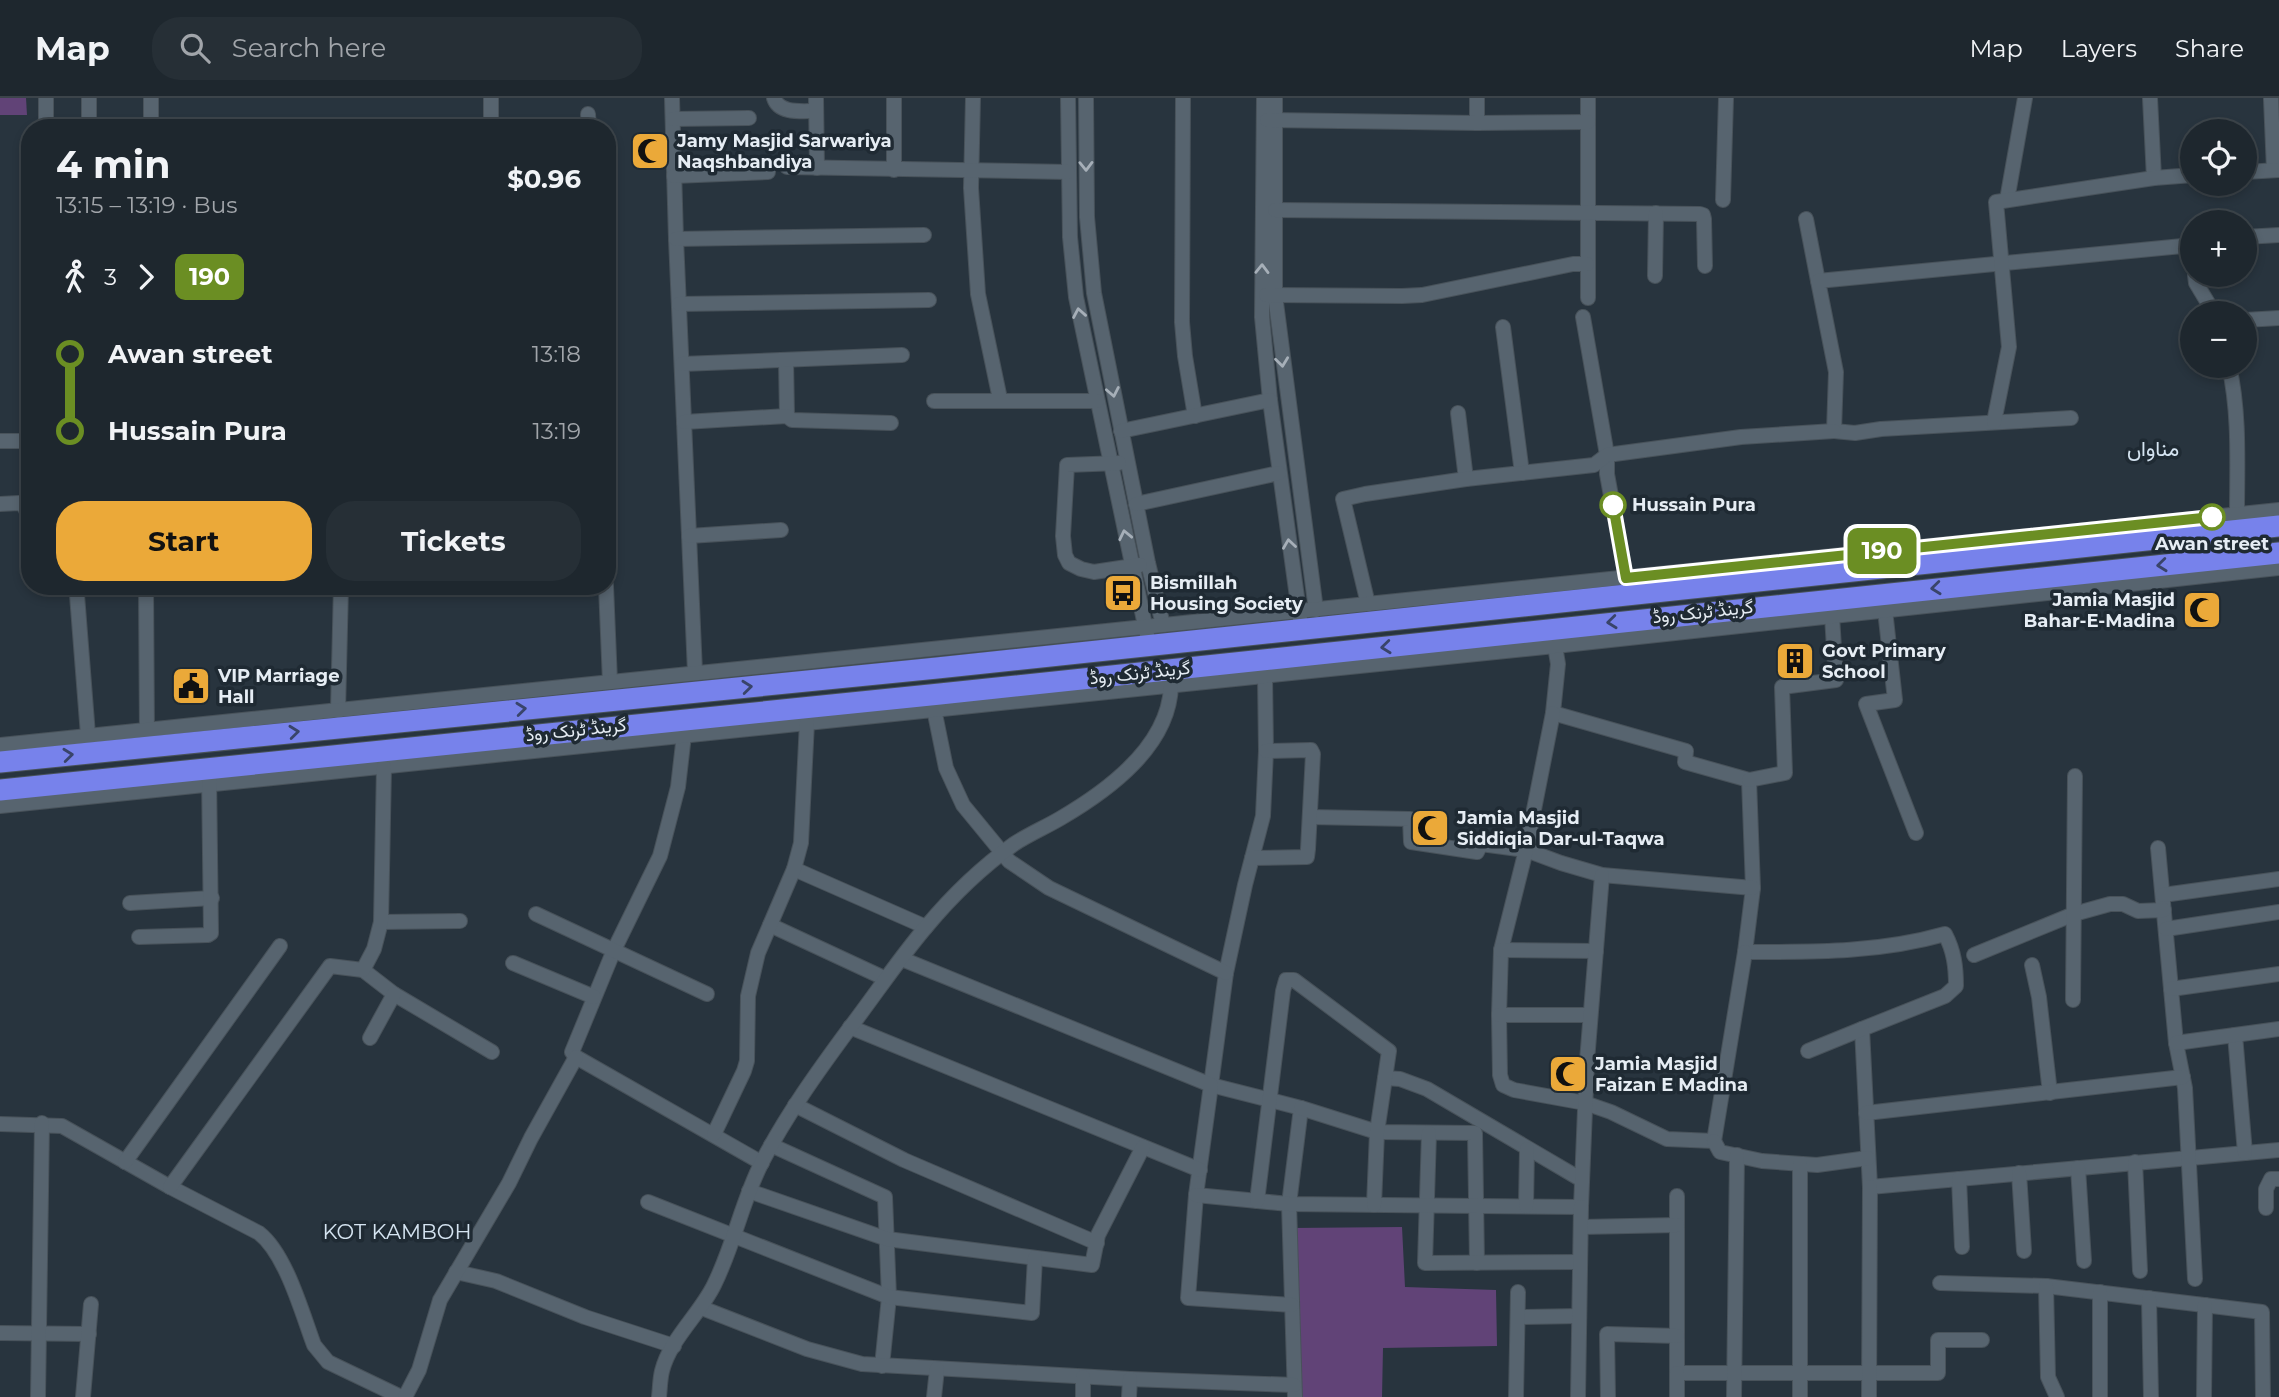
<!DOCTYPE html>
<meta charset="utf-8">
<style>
:root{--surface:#1e272e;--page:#262f36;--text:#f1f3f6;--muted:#a1a5aa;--line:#3c444a;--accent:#eba939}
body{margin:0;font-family:Montserrat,Vazirmatn,sans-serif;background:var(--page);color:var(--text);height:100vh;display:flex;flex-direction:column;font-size:26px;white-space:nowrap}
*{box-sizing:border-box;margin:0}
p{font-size:23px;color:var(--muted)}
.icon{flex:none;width:38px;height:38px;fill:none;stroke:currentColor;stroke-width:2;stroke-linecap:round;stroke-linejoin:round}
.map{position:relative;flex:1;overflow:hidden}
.panel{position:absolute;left:21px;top:21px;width:595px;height:476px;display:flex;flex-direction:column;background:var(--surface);border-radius:28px;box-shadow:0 4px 10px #0003,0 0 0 2px var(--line)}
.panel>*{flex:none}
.badge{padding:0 14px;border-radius:10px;font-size:24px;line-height:46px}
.fabs{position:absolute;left:2180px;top:21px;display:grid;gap:14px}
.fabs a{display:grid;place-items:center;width:77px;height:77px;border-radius:50%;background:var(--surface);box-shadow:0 4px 10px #0003,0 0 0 2px var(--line);font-size:35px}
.map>.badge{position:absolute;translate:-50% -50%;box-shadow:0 0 0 4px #fff}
.legs{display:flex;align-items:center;gap:10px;height:77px;padding:0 35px;font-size:23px}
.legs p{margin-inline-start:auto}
.overview{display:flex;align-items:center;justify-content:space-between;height:119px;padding:0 35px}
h1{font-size:38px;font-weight:700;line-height:52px}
.primary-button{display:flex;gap:14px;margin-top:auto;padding:14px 35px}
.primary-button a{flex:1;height:80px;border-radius:28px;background:var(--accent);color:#111;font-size:28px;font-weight:700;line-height:80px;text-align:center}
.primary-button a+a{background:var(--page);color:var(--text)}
ul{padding:0 35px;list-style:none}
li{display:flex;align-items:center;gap:24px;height:77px;font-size:26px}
li i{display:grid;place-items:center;width:10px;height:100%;margin:0 9px;background:currentColor}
li i::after{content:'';width:18px;height:18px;margin:-9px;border:5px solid;border-radius:50%;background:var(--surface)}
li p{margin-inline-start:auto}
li:first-child i{background:linear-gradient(#0000 50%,currentColor 0)}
li:last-child i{background:linear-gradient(currentColor 50%,#0000 0)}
header{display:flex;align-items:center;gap:42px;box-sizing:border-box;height:98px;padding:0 35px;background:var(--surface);border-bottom:2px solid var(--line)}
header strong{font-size:33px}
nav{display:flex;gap:38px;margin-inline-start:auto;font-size:24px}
.search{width:490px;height:63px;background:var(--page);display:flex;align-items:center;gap:18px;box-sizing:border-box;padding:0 24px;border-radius:28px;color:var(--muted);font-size:26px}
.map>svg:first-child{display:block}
.green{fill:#614377}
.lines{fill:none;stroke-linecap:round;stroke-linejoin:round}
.minor-casing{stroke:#48525a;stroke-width:16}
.highway-casing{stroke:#48525a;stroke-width:23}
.minor{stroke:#57646f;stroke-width:14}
.highway{stroke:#7782eb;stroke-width:21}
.oneway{stroke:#a6afb8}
.oneway2{stroke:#39446a}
.line-1-casing{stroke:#fff;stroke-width:16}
.line-1{stroke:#6b8e23;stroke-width:10}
.stop-1-dot{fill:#fff;stroke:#6b8e23;stroke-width:3.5}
.labels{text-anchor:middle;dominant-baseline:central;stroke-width:7;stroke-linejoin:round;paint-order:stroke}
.poi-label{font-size:18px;font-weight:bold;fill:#e6edf4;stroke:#1f2a33;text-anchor:start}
.stop-label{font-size:18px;font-weight:bold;fill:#e6edf4;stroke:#1f2a33;text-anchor:start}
.street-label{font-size:18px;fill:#e6edf4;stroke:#1f2a33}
.quarter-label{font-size:21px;fill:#d5e4f1;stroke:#1f2a33}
</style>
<header>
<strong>Map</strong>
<div class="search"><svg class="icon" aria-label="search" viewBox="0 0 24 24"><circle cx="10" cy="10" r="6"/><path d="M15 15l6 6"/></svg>Search here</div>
<nav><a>Map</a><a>Layers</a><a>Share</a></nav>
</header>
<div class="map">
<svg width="2279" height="1299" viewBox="0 0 2279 1299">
<rect width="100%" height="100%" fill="#28343e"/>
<g class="green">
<path d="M0,0H26L27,17H0Z"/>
<path d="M1402,1129L1405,1189L1496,1192L1497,1248L1383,1250L1382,1299H1295L1290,1130Z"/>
</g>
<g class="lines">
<g class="minor-casing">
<g id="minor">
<path d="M491,0V30"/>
<path d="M672,0L676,141L695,574"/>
<path d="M774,0C779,16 801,13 816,13"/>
<path d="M816,0L817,70"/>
<path d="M973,0L971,90L978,196L1000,301"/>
<path d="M1068,0L1070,139L1076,199L1147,537"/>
<path d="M1086,0L1087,119L1094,195L1148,465L1163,527"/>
<path d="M1183,0L1182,224L1185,258L1195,318"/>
<path d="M1264,0L1262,219L1270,302L1300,521"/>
<path d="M1275,0V197L1316,512"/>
<path d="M1477,0V25"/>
<path d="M1588,0V200"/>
<path d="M2150,0L2154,80"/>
<path d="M2271,1L2274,72"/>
<path d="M588,16L589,30"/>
<path d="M673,21L749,20"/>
<path d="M1267,22L1477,25L1588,24"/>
<path d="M46,30V0"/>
<path d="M89,30V0"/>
<path d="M151,30V0"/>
<path d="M787,69L1068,74"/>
<path d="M894,72V0"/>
<path d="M2245,74L2279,72"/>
<path d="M674,78L768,74"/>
<path d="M1723,102L1726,0"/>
<path d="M2007,102L2025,0"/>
<path d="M1275,112L1700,116L1703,117L1704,121L1705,168"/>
<path d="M1806,121L1818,183"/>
<path d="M2245,139L2279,137"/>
<path d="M676,141L924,137"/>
<path d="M2195,177L2196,185L2214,215"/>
<path d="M1655,178L1656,115"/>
<path d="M1266,197L1402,198L1422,197L1573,166H1587"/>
<path d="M679,206L929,202"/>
<path d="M1583,219L1607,357V376L1626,480"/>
<path d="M2245,222L2279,220"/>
<path d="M1503,229L1522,375"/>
<path d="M786,262L787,318"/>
<path d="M682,266L902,257"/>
<path d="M2229,268C2240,316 2237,368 2237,417"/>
<path d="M934,303H1097"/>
<path d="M1458,315L1466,381"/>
<path d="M2071,320L1881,331L1855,335L1834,333L1836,274L1818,183L2193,147"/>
<path d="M684,324L787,318L792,322L891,325"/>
<path d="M1994,324L2009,249L1996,104L2154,80L2193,77"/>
<path d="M1121,333L1270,302"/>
<path d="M0,343H30"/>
<path d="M1119,365L1067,367L1063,438L1065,457L1069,465L1081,471L1094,474L1140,467"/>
<path d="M0,406L19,405L24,408L27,414L29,452"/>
<path d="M1136,406L1279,375"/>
<path d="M689,438L781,432"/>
<path d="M146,488L147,641"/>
<path d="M606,488L610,584"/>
<path d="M77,497L88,637"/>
<path d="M1368,506L1343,401L1365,396L1466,381L1594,367L1607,357L1741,339L1834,333"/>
<path d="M1885,512L1895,602L1866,606L1916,735"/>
<path d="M1555,548L1558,566L1553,615L1686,653L1685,664L1749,682L1753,790L1745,854C1813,854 1878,855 1945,836C1954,853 1956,869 1956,888L1945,898L1862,931L1870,1089L2279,1052"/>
<path d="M1265,578L1266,653L1263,718L1245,787L1226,875L1211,987L1301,1010L1289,1106L1295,1299"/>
<path d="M934,611L946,670L963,707L1009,763L1049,790L1226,875"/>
<path d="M338,613L341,488"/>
<path d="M1553,615L1526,752L1561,765L1602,777L1753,790"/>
<path d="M684,637L678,689L660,758L614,852L572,954L576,959L762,1065"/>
<path d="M0,647L2279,412"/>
<path d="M1749,682L1785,675L1782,589L1836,582L1832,518"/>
<path d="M0,708L1555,548L2279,470"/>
<path d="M1310,719L1410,721L1411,744L1477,754L1481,746L1526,752L1501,852L1499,917L1500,977L1503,987L1514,992L1585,1005L1611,1014L1667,1041L1714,1043L1745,854"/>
<path d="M2158,750L2176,945L2185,990L2195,1181"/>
<path d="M1252,760L1307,759L1308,751L1313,656L1311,652L1266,653"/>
<path d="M794,771L926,829"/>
<path d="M2163,797L2279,781"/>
<path d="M130,805L212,800"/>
<path d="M536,816L707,896"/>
<path d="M381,824L460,823"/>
<path d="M770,827L884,880"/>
<path d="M2166,831L2279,814"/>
<path d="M139,839L208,837L211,835L209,677"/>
<path d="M1501,852L1596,853"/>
<path d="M1974,857L2074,816L2110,806H2123L2138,813L2164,812"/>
<path d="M902,861L1211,987L1196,1097L1188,1200L1292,1207"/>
<path d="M513,865L594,899"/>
<path d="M2032,867L2039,899L2050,995"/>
<path d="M363,872L394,896L492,954"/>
<path d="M2171,891L2279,876"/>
<path d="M2073,902L2075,678"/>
<path d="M1499,917H1590"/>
<path d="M850,929L1200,1072"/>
<path d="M2235,937L2245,1055"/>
<path d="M370,940L394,896"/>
<path d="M2176,945L2279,931"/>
<path d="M1808,953L1862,931"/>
<path d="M1385,980L1400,981L1427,991L1582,1082"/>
<path d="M795,1007L904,1062L1097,1145"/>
<path d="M1301,1010L1377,1034L1475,1035L1477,1165"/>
<path d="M1866,1015L2183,979"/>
<path d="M0,1026L62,1028L170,1089L259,1135C286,1156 302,1215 314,1247L328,1264L401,1299"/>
<path d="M1429,1035L1425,1165L1580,1164"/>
<path d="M714,1036L744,973L747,963L748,898L758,855L794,771L801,745L807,624"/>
<path d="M1714,1043L1720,1054L1762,1063L1817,1067L1868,1060"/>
<path d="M771,1047L885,1099L889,1199L882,1268"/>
<path d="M125,1064L280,848"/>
<path d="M2135,1064L2140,1173"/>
<path d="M1800,1066V1299"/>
<path d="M2078,1070L2084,1163"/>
<path d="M2019,1075L2024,1153"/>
<path d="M1959,1081L1962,1149"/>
<path d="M170,1089L330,868L363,872L374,851L381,824L384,669"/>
<path d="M749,1093L887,1141L1092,1167L1098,1137L1143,1049"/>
<path d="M1196,1097L1289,1106L1581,1109L1587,963L1602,777"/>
<path d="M1677,1098V1275H1938V1242H1982"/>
<path d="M1257,1103L1283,893L1286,882H1294L1389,953L1377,1034L1374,1107"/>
<path d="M648,1104L889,1199L1032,1215L1035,1160"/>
<path d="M1526,1108L1527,1051"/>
<path d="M2266,1110V1091L2271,1081H2279"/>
<path d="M1581,1129L1677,1127"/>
<path d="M456,1174L496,1183L585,1219L674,1248"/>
<path d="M1940,1185L2046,1188L2262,1214L2263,1299"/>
<path d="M2046,1188L2048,1279L2057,1299"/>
<path d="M2100,1194V1299"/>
<path d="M2149,1200L2151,1299"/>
<path d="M702,1210L807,1251L862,1266L1130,1281L1294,1287"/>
<path d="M1518,1219L1579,1218"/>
<path d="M0,1235L89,1236"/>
<path d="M1677,1275V1299"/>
<path d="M38,1299L42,1025"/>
<path d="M83,1299L91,1206"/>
<path d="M405,1299L419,1272L440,1202L509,1085L531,1040L576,959"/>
<path d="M659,1299C660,1290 660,1281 662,1273C670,1241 700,1216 714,1187C734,1147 742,1103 762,1064C787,1016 818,973 849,931C875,897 898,862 926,829C951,799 982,769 1014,746C1029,736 1046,729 1061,720C1109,692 1169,648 1171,588"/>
<path d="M934,1299L937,1271"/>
<path d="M1083,1299V1279"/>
<path d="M1129,1299L1130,1281"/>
<path d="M1516,1299L1518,1194"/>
<path d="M1578,1299L1581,1109"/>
<path d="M1608,1299L1607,1236L1677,1238"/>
<path d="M1734,1299L1737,1057"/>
<path d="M1869,1299L1870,1089"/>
<path d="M2204,1299L2205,1207"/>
</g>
</g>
<g class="highway-casing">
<g id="highway">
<path d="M0,664L937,570L2279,428"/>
<path d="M0,692L940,596L2279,455"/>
</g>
</g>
<use href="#minor" class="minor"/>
<use href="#highway" class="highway"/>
</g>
<defs><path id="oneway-chevron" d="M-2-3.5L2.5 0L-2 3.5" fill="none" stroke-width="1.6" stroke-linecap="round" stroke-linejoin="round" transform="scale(1.75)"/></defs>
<g class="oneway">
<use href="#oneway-chevron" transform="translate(1086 68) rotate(89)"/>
<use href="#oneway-chevron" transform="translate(1262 171) rotate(-89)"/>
<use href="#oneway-chevron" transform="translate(1079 215) rotate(-100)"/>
<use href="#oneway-chevron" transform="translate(1282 264) rotate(83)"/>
<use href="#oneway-chevron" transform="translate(1113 294) rotate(79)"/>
<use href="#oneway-chevron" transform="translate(1125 437) rotate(-102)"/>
<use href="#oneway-chevron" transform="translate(1289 446) rotate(-98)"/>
</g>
<g class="oneway2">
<use href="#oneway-chevron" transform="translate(2162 467) rotate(174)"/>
<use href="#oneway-chevron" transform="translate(1936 490) rotate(174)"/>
<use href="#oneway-chevron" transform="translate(1612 524) rotate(174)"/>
<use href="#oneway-chevron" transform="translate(1386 549) rotate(174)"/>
<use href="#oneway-chevron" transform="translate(747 589) rotate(-6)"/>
<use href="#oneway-chevron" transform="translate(521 611) rotate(-6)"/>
<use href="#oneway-chevron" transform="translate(294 634) rotate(-6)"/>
<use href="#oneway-chevron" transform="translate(68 657) rotate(-6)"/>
</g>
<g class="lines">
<g class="line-1-casing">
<path id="line-1" d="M1613,407L1626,480L2212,419"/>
</g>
<use href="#line-1" class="line-1"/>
</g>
<defs>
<g id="mosque-square" transform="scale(2.0125)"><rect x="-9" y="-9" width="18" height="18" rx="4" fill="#eba939" stroke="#1f2a33"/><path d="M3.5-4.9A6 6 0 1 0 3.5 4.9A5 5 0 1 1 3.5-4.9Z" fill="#111"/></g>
<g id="bus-square" transform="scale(2.0125)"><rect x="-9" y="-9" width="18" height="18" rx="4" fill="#eba939" stroke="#1f2a33"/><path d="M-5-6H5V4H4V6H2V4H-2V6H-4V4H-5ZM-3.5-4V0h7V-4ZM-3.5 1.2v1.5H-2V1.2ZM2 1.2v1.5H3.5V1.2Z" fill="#111"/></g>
<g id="building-square" transform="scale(2.0125)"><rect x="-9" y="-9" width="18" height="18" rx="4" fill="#eba939" stroke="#1f2a33"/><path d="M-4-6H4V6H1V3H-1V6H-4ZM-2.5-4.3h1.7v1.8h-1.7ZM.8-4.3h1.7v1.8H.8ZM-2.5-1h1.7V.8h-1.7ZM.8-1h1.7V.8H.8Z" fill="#111"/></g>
<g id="civic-square" transform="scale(2.0125)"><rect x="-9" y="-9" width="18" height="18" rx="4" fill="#eba939" stroke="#1f2a33"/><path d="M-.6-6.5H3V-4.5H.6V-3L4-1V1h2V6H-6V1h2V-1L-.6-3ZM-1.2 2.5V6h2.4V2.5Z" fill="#111"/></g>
</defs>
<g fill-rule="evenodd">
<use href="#mosque-square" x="650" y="53"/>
<use href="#bus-square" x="1123" y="495"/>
<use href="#mosque-square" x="2202" y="512"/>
<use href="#building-square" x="1795" y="563"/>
<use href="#civic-square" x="191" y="588"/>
<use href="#mosque-square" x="1430" y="730"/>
<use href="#mosque-square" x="1568" y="976"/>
</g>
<g class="stop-1-dot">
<circle cx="1613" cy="407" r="12"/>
<circle cx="2212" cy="419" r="12"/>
</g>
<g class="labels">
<g class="poi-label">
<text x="677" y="43">Jamy Masjid Sarwariya<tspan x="677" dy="21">Naqshbandiya</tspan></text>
<text x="1150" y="485">Bismillah<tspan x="1150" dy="21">Housing Society</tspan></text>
<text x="2175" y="502" text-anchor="end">Jamia Masjid<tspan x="2175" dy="21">Bahar-E-Madina</tspan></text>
<text x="1822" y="553">Govt Primary<tspan x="1822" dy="21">School</tspan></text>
<text x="218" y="578">VIP Marriage<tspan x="218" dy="21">Hall</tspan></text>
<text x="1457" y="720">Jamia Masjid<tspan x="1457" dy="21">Siddiqia Dar-ul-Taqwa</tspan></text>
<text x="1595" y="966">Jamia Masjid<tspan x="1595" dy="21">Faizan E Madina</tspan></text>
</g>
<g class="stop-label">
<text x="1632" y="407">Hussain Pura</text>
<text x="2212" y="446" text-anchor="middle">Awan street</text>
</g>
<g class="street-label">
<text transform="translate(1703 514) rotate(-6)">گرینڈ ٹرنک روڈ</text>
<text transform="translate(1140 575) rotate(-6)">گرینڈ ٹرنک روڈ</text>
<text transform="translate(576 632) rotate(-6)">گرینڈ ٹرنک روڈ</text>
</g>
<g class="quarter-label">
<text x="2153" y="350">مناواں</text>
<text x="397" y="1133">KOT KAMBOH</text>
</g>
</g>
</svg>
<div class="fabs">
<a><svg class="icon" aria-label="locate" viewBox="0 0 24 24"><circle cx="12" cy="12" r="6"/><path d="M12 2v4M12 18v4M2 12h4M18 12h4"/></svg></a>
<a>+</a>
<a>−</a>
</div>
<b class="badge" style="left:1882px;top:453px;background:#6b8e23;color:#fff">190</b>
<section class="panel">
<div class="overview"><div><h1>4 min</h1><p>13:15 – 13:19 · Bus</p></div><b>$0.96</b></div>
<div class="legs"><svg class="icon" aria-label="walk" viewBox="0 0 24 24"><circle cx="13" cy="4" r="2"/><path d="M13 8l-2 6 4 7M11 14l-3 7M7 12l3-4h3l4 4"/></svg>3<svg class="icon" aria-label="forward" viewBox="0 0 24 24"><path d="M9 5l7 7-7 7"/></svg><b class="badge" style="background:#6b8e23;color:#fff">190</b></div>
<ul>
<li><i style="color:#6b8e23"></i><b>Awan street</b><p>13:18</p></li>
<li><i style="color:#6b8e23"></i><b>Hussain Pura</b><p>13:19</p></li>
</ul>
<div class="primary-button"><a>Start</a><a>Tickets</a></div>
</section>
</div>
